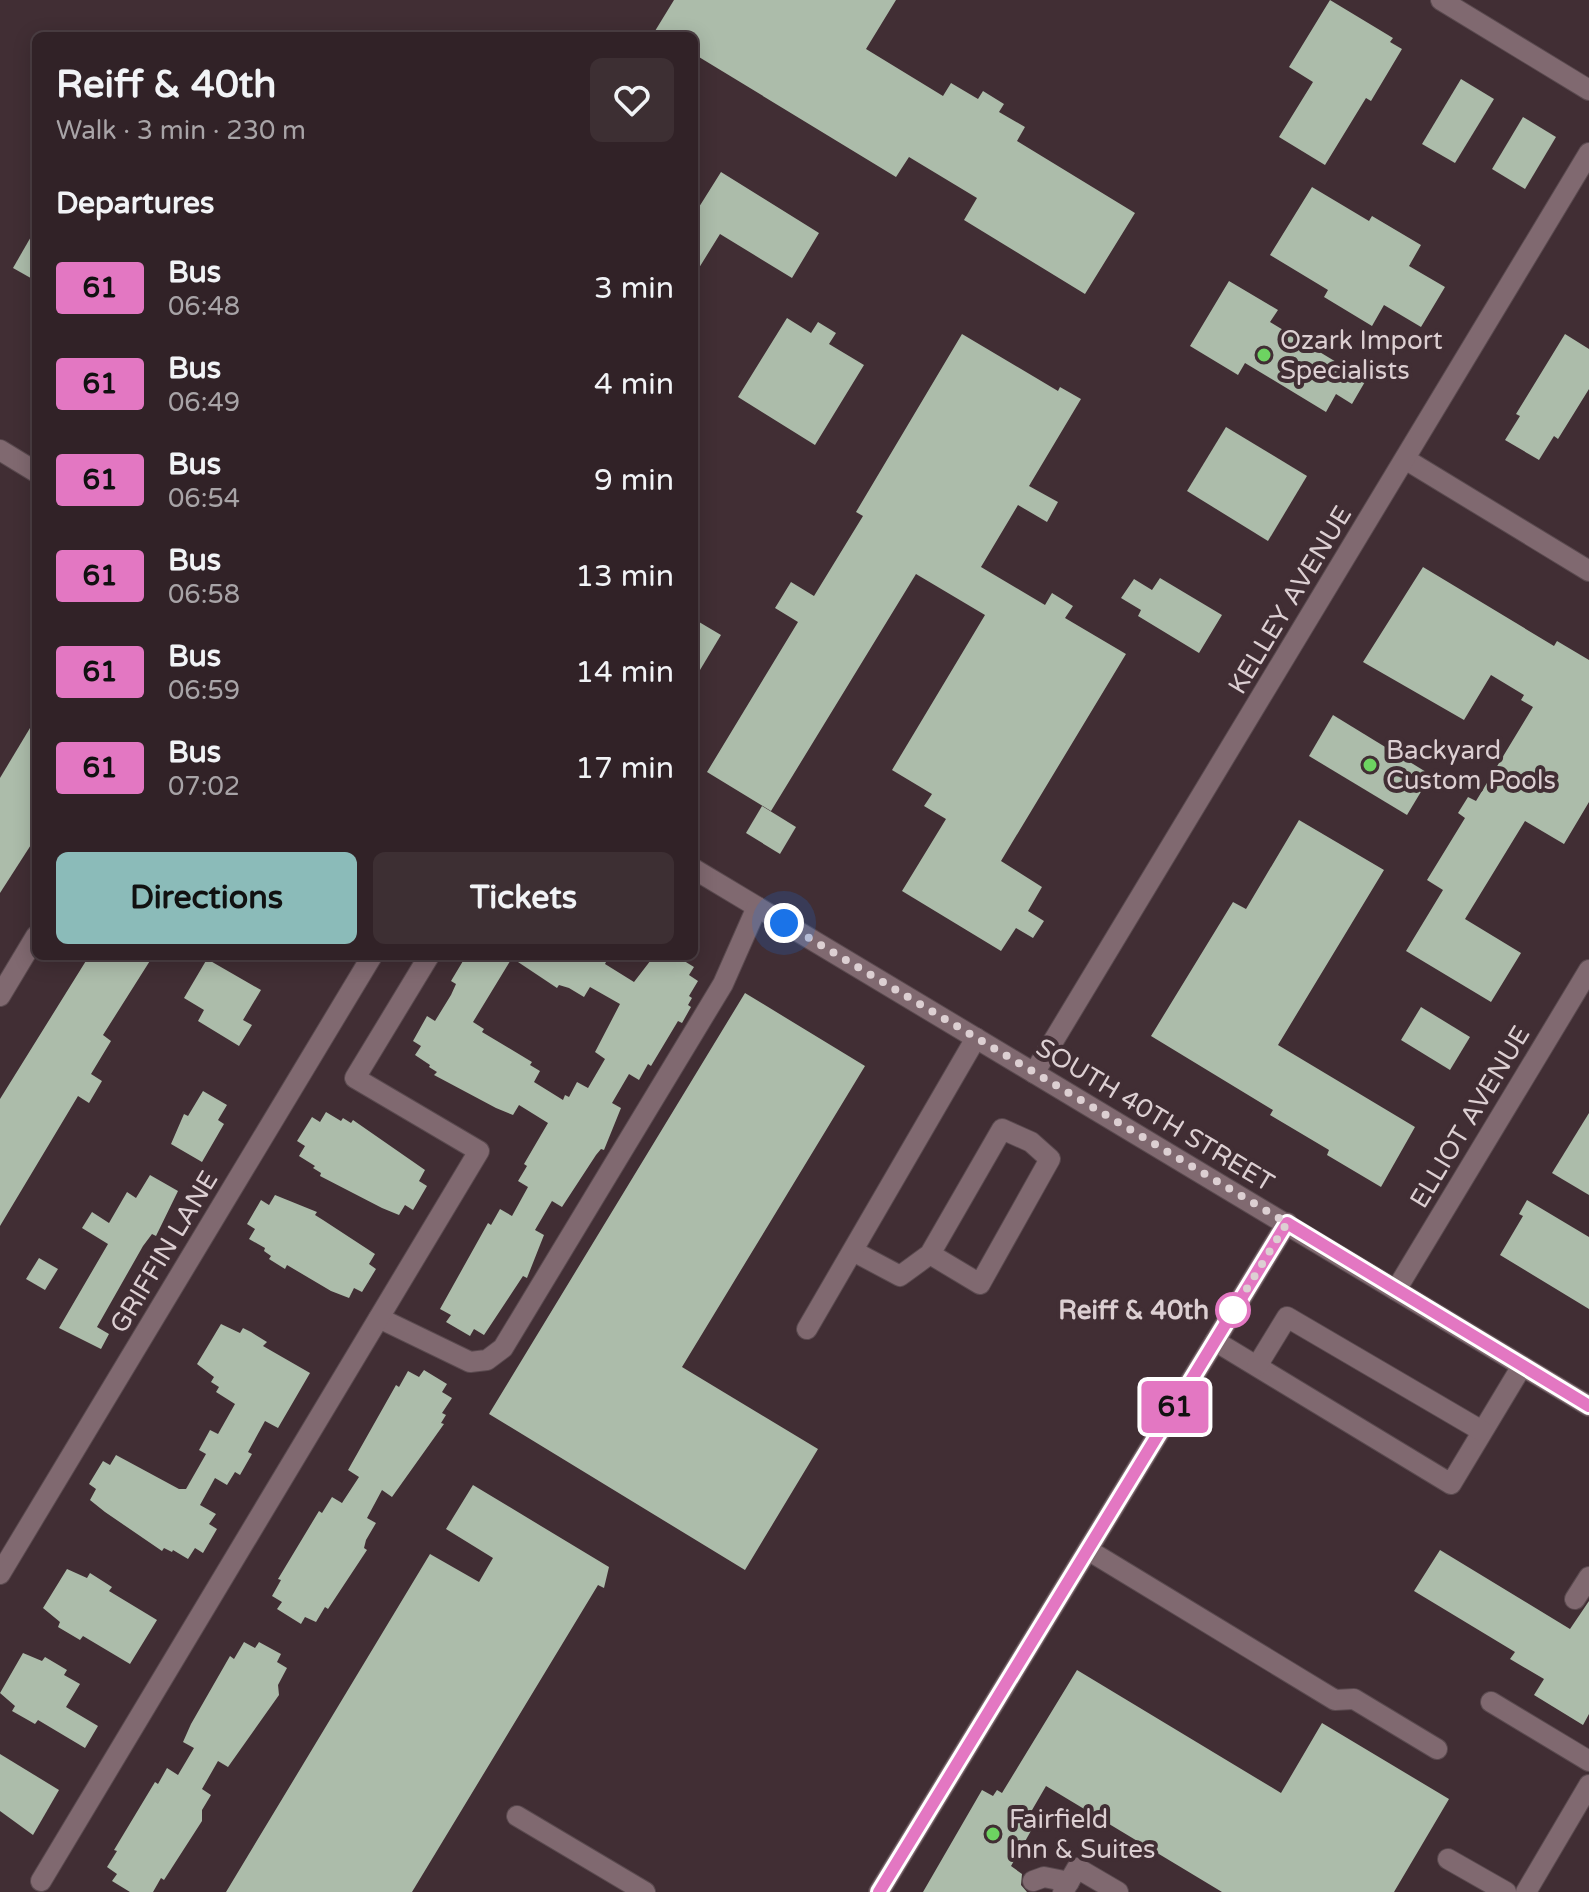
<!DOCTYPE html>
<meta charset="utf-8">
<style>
:root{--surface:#312227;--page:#3d2f33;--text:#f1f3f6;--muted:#a8a4a7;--line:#4c3f44;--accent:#8bbbb9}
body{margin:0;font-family:"Varela Round",sans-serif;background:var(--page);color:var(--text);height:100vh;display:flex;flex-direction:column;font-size:30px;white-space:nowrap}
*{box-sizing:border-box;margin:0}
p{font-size:26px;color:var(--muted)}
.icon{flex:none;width:44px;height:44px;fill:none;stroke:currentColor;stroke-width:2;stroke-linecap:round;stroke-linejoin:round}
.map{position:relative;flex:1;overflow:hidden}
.sheet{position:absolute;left:32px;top:32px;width:666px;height:928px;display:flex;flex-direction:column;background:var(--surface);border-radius:12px;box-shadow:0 4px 20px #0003,0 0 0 2px var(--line)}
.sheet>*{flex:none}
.badge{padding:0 16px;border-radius:6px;font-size:28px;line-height:52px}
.you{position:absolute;width:40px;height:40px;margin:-20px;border:6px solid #fff;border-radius:50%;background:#1a73e8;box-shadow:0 0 0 12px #1a73e833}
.map>.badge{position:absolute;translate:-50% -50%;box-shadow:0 0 0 4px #fff}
h2{padding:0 24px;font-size:30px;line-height:72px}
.round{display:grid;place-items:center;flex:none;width:84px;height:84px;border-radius:12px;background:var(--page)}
.overview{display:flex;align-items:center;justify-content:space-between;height:136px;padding:0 24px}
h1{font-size:38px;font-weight:700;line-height:60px}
.action{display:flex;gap:16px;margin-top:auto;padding:16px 24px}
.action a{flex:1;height:92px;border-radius:12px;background:var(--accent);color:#111;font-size:32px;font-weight:700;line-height:92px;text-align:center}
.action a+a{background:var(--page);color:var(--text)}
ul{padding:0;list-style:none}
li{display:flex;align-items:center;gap:24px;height:96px;padding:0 24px}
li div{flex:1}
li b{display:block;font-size:30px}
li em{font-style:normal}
li .badge{min-width:88px;font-weight:700;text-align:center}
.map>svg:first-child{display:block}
.building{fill:#acbcaa;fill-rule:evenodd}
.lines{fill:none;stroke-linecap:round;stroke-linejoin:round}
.minor-casing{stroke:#5a4a4f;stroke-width:22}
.minor{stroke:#806970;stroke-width:20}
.line-casing{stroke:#fff;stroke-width:18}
.line{stroke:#e377c2;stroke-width:12}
.walk{stroke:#dccfd2;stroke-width:8;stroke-dasharray:0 14.4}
.poi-dot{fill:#6dd361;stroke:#412e34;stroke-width:3}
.stop-dot{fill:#fff;stroke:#e377c2;stroke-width:4}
.labels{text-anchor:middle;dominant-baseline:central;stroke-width:8;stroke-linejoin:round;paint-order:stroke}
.poi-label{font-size:26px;fill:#dccfd2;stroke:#412e34;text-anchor:start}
.street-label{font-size:26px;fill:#dccfd2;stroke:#412e34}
.stop-label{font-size:26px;font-weight:bold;fill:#dccfd2;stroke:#412e34;text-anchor:end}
</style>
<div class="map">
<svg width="1589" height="1892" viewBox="0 0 1589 1892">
<rect width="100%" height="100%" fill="#412e34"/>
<g class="building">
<path d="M674,0H896L866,49L943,96L951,83L978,99L983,91L1004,104L999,112L1025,127L1017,141L1135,213L1085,294L964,220L977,198L909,157L896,177L694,54V36H664L655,31Z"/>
<path d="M1330,0L1393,38L1390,42L1402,49L1371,101L1366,98L1325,165L1279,137L1313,82L1289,67Z"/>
<path d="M1461,79L1494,99L1455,163L1422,144Z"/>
<path d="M1523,117L1556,137L1525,189L1492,169Z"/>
<path d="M721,172L819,233L792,278L720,234L694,276V215Z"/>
<path d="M1312,187L1369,221L1372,216L1421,245L1409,266L1445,287L1421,327L1384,305L1372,326L1324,297L1328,290L1270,255Z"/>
<path d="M36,228V281L13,268Z"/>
<path d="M1229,281L1278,310L1270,322L1366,380L1352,404L1336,394L1326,412L1245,363L1238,375L1190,346Z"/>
<path d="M787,318L811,333L818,322L836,333L829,344L864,365L815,445L738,397Z"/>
<path d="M962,334L1058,391L1060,387L1081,399L1029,486L1058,502L1047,522L1018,505L981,567L1045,605L1052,593L1073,606L1065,618L1126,654L1001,861L1042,887L1028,911L1044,921L1033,938L1016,928L1001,951L902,891L946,819L924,806L932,794L892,770L985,615L916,574L771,811L707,772L798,622L775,608L791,582L814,596L863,516L856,512Z"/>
<path d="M1565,334L1589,349V389L1558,439L1554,436L1539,460L1505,440L1520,416L1516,414Z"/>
<path d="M1226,427L1307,476L1268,541L1187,491Z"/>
<path d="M1423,567L1554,646L1557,641L1589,660V802L1564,844L1525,821L1465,919L1521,953L1491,1002L1406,951L1443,890L1427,880L1465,818L1458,813L1468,797L1476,801L1533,707L1521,700L1524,695L1491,675L1464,720L1363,662Z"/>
<path d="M1160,578L1222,615L1199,653L1138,616L1141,610L1121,598L1134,579L1152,590Z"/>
<path d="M694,619L721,635L694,680Z"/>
<path d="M1333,715L1431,775L1407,815L1309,756Z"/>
<path d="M36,718V837L0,893V778Z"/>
<path d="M762,806L796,827L780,854L746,833Z"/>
<path d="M1299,820L1384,870L1278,1045L1415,1127L1381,1187L1327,1155L1329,1150L1270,1115L1273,1110L1151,1036L1233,902L1246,909Z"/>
<path d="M89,956H153L103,1035L111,1041L91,1074L102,1081L89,1103L78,1096L0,1226V1099Z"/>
<path d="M466,956H609L605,964L634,982L654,956H676L694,967L689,975L698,981L689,996L692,998L688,1005L691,1007L682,1023L678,1021L651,1066L648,1064L639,1080L629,1074L612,1103L621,1108L604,1150L601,1149L596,1155L562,1207L552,1201L535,1230L544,1235L527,1278L523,1276L484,1335L474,1329L470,1336L446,1322L451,1315L440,1309L488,1223L491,1225L500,1209L512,1216L528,1187L518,1181L527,1166L524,1164L548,1123L519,1105L513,1115L496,1108L434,1075L437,1072L429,1067L430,1065L415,1055L421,1046L413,1041L427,1016L435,1021L451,995L456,984L451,981ZM512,958L557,988L559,985L569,988L584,997L590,987L620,1004L595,1052L605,1059L588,1088L577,1082L569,1097L565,1095L563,1100L534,1082L540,1071L530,1065L532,1062L482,1032L484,1029L473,1022Z"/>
<path d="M207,959L261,990L243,1020L252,1025L239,1046L198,1021L204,1010L184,998Z"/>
<path d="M745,993L865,1066L682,1367L818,1449L745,1570L489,1414Z"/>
<path d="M1421,1007L1470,1037L1450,1070L1401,1040Z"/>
<path d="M203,1091L227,1105L218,1120L224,1124L202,1162L171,1144L184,1114L188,1116Z"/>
<path d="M326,1112L341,1121L343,1118L351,1123L353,1120L425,1170L419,1181L427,1186L413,1210L405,1205L399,1215L382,1208L320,1176L321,1173L313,1168L315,1166L299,1156L305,1146L297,1141L312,1117L320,1122Z"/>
<path d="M1589,1113V1195L1552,1173Z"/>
<path d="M150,1175L178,1191L156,1236L152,1234L143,1246L97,1327L109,1334L101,1349L59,1328L108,1244L82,1228L92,1212L109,1223L127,1192L136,1198Z"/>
<path d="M275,1195L317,1212L315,1215L323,1220L375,1254L369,1264L376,1269L362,1292L354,1288L349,1298L331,1291L287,1265L285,1269L269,1259L271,1256L264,1251L265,1248L249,1239L255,1229L247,1224L261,1200L269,1205Z"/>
<path d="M1527,1200L1589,1237V1309L1500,1255L1523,1216L1519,1214Z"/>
<path d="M39,1258L58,1269L45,1290L26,1279Z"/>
<path d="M221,1324L240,1333L243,1328L251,1332L267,1342L263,1346L310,1373L278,1428L265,1421L248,1452L252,1454L240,1475L235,1472L227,1485L215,1478L200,1505L216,1514L209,1524L217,1529L203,1553L195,1548L188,1559L173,1550L172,1552L164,1548L162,1551L105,1512L90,1500L96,1489L89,1484L103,1461L110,1465L116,1455L179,1489H186L206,1454L199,1450L210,1430L218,1434L235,1404L216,1392L219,1387L211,1382L214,1377L197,1364Z"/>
<path d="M424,1370L447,1384L442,1392L452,1398L442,1413L446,1415L441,1423L444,1424L392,1497L382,1490L367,1518L376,1523L366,1540L364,1548L367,1550L328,1609L325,1607L316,1622L305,1617L301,1624L277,1609L282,1602L272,1596L281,1580L278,1579L319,1511L322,1513L332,1497L342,1503L359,1477L348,1470L396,1385L399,1387L408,1371L419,1377Z"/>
<path d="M473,1485L609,1567L604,1588L598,1585L412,1892H226L430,1554L479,1582L493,1558L446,1529Z"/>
<path d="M1440,1550L1570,1629L1589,1601V1714L1583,1725L1534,1695L1544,1679L1510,1659L1515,1652L1414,1591Z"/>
<path d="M67,1569L87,1578L90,1573L112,1587L109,1591L157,1620L130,1664L83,1636L80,1640L58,1627L60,1622L43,1608Z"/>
<path d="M244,1642L255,1648L259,1642L281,1654L277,1662L287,1668L278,1685L279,1695L228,1767L218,1761L202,1789L211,1795L202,1810V1821L164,1880L161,1878L153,1892H130L112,1881L117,1874L107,1867L117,1851L114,1850L155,1782L158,1784L167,1768L178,1775L194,1748L183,1742L191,1724L230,1656L234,1659Z"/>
<path d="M23,1653L42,1661L45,1657L67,1670L64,1675L80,1684L66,1707L98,1726L85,1748L38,1720L35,1724L12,1711L15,1706L0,1693Z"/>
<path d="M1077,1670L1281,1793L1322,1723L1449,1799L1394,1892H1222L1046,1786L1028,1817L1036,1822L1011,1866L1022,1874L1021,1885L1027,1892H923L982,1790L993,1796L997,1790L1002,1793Z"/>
<path d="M0,1754L59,1790L33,1835L0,1811Z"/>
</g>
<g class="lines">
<g class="minor-casing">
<g id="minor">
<path d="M1441,0L1589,90"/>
<path d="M0,450L36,472"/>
<path d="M1405,459L1589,571"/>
<path d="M694,869L1589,1406"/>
<path d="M0,996L36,936"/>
<path d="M1034,1073L1589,153"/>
<path d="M853,1251L900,1276L930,1254L980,1284L1050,1159L1031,1142L1002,1129L930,1254"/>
<path d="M1396,1290L1589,970"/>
<path d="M379,1318L470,1362L487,1360L503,1348L723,984L757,907"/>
<path d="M807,1329L976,1038"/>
<path d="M1215,1341L1451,1484L1522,1366"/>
<path d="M1257,1366L1287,1317L1482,1431"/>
<path d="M1088,1550L1335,1700L1354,1699L1437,1749"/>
<path d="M0,1574L372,956"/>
<path d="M1575,1599L1589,1577"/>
<path d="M1491,1702L1589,1761"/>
<path d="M517,1816L645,1892"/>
<path d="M1448,1859L1506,1892"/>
<path d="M41,1881L479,1151L355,1078L429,956"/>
<path d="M1033,1881L1044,1877L1069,1882"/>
<path d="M879,1892L1287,1223"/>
<path d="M1063,1892L1077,1868L1118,1892"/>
<path d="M1526,1892L1589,1785"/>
</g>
</g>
<use href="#minor" class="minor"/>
</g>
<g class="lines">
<g class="line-casing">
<path id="line" d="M879,1892L1287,1223L1589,1406"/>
</g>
<use href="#line" class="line"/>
<path class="walk" d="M784,923L1287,1223L1229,1318L1233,1310"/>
</g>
<g class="poi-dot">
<circle cx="1264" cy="355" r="8"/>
<circle cx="1370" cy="765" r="8"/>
<circle cx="993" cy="1834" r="8"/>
</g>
<circle class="stop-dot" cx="1233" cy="1310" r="16"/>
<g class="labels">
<g class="poi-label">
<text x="1280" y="340">Ozark Import<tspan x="1280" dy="30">Specialists</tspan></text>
<text x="1386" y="750">Backyard<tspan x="1386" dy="30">Custom Pools</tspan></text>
<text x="1009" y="1819">Fairfield<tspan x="1009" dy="30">Inn &amp; Suites</tspan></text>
</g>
<g class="street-label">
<text transform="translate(1290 600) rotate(-59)">KELLEY AVENUE</text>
<text transform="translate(1155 1115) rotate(31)">SOUTH 40TH STREET</text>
<text transform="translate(1470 1117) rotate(-59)">ELLIOT AVENUE</text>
<text transform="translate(164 1252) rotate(-59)">GRIFFIN LANE</text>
</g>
<g class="stop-label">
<text x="1209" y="1310">Reiff &amp; 40th</text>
</g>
</g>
</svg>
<div class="you" style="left:784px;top:923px"></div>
<b class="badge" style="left:1175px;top:1407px;background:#e377c2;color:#111">61</b>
<section class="sheet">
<div class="overview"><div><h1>Reiff &amp; 40th</h1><p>Walk · 3 min · 230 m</p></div><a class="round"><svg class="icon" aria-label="heart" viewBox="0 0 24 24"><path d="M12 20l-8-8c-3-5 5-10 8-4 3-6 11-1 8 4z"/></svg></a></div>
<h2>Departures</h2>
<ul>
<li><span class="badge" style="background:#e377c2;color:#111">61</span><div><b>Bus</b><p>06:48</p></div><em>3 min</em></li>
<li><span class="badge" style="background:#e377c2;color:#111">61</span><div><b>Bus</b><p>06:49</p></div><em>4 min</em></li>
<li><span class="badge" style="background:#e377c2;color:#111">61</span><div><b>Bus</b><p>06:54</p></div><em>9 min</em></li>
<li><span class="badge" style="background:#e377c2;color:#111">61</span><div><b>Bus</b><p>06:58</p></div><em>13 min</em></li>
<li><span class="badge" style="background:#e377c2;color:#111">61</span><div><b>Bus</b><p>06:59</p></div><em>14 min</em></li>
<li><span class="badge" style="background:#e377c2;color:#111">61</span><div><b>Bus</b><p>07:02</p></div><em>17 min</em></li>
</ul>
<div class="action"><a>Directions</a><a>Tickets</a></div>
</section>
</div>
